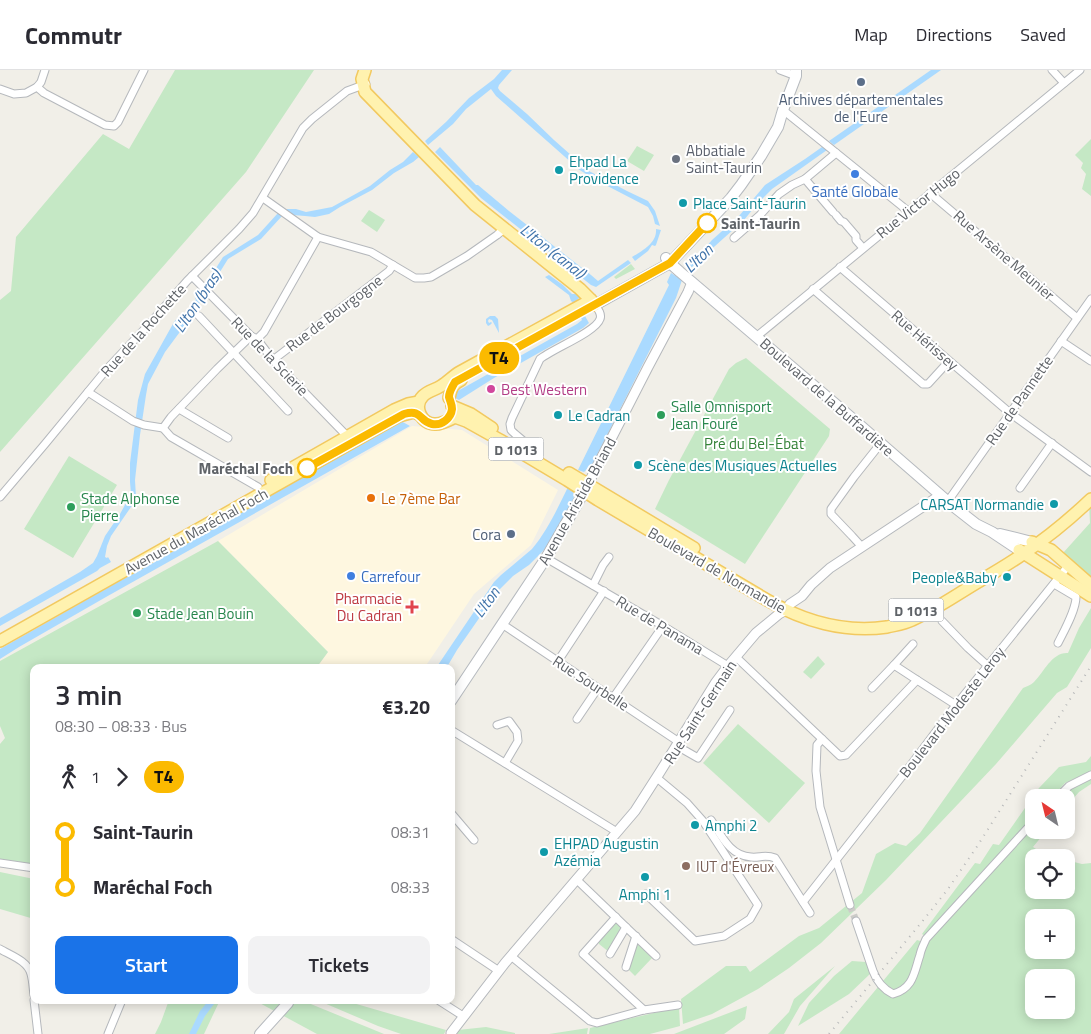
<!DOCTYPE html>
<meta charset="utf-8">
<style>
:root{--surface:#fff;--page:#f2f2f3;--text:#2b2b33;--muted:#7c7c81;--line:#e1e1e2;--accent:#1a73e8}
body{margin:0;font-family:"Titillium Web",sans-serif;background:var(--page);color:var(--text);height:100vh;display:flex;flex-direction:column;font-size:19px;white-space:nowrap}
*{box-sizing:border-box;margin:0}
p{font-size:16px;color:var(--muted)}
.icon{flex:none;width:28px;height:28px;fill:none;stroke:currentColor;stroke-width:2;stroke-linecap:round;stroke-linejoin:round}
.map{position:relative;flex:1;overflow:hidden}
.drawer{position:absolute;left:30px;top:594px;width:425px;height:340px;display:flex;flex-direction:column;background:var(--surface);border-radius:10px;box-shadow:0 2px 12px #0003}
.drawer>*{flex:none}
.badge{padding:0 10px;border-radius:16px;font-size:18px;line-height:32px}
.needle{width:32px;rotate:325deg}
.fabs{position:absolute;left:1025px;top:719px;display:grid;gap:10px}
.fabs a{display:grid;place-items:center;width:50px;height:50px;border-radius:10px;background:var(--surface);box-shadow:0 2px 12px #0003;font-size:25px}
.map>.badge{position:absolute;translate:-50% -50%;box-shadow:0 0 0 2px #fff}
.legs{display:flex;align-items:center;gap:8px;height:55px;padding:0 25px;font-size:16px}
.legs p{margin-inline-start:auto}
.overview{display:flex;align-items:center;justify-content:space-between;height:85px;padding:0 25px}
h1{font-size:28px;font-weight:600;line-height:38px}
.primary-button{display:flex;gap:10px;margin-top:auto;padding:10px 25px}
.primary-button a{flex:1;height:58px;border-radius:10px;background:var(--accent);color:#fff;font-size:20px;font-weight:600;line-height:58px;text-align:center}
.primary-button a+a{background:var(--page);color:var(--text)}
ul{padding:0 25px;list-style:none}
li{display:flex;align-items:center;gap:18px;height:55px;font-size:19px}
li i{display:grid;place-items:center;width:8px;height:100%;margin:0 6px;background:currentColor}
li i::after{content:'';width:12px;height:12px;margin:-6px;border:4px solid;border-radius:50%;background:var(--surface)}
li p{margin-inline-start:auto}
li:first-child i{background:linear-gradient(#0000 50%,currentColor 0)}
li:last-child i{background:linear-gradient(currentColor 50%,#0000 0)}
header{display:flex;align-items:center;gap:30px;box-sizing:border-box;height:70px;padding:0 25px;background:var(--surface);border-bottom:1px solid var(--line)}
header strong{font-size:24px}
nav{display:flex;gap:28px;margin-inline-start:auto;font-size:18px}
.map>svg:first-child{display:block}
.commercial{fill:#fef7e0}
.green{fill:#c5e8c5;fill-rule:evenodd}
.water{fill:#aadaff}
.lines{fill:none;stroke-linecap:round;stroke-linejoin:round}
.minor-tunnel{stroke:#ccccc8;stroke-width:7;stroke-dasharray:7 3.5;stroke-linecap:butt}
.minor-casing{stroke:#b5b8bc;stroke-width:9}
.tertiary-casing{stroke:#b5b8bc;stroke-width:11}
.secondary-casing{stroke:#b6babf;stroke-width:12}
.primary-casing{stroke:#f2c960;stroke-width:14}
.minor{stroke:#fff;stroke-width:7}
.tertiary{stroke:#fff;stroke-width:9}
.secondary{stroke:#fff;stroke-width:10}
.primary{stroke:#fff2af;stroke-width:11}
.rail{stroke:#b6b7b8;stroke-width:2;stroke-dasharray:1 6;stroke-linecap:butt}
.line-1-casing{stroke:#fff;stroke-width:11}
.line-1{stroke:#fbba00;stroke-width:8}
.service-dot{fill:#5c6f8a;stroke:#fff;stroke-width:2}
.worship-dot{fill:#6b7280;stroke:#fff;stroke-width:2}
.culture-dot{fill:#0f9aa8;stroke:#fff;stroke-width:2}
.shop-dot{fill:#3f7fe0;stroke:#fff;stroke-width:2}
.stop-1-dot{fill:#fff;stroke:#fbba00;stroke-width:2.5}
.hotel-dot{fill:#d1479c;stroke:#fff;stroke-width:2}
.leisure-dot{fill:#2e9e5b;stroke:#fff;stroke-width:2}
.food-dot{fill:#e8710a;stroke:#fff;stroke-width:2}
.health-dot{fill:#e0444e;stroke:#fff;stroke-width:2}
.education-dot{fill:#8d6e63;stroke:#fff;stroke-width:2}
.labels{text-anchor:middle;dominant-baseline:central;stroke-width:4;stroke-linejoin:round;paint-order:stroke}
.shield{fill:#fff;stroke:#8f9295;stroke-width:1}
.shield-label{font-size:14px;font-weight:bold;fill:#5f6368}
.service-label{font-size:15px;fill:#4e5e75;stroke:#fff}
.worship-label{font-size:15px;fill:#5b616d;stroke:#fff;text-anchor:start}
.culture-label{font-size:15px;fill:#0d838f;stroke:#fff;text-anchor:start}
.shop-label{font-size:15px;fill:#366cbe;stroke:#fff}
.street-label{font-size:15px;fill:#5f6368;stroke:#fff}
.stop-label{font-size:15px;font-weight:bold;fill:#5f6368;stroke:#fff;text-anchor:start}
.hotel-label{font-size:15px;fill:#b23c85;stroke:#fff;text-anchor:start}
.leisure-label{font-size:15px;fill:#27864d;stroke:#fff;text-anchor:start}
.park-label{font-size:15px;fill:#348238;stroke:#fff}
.food-label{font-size:15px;fill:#c56008;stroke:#fff;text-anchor:start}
.health-label{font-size:15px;fill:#be3a42;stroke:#fff;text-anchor:end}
.education-label{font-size:15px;fill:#785e54;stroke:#fff;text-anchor:start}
.water-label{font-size:16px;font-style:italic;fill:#4174aa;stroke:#fff}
</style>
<header>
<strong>Commutr</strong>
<nav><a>Map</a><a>Directions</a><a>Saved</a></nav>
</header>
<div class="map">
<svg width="1091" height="964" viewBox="0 0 1091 964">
<rect width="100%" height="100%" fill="#f1efe8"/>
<path class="commercial" d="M412,356L462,360L558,420L531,475L474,524L425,597H317L328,582L218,471Z"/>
<g class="green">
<path d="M175,0H314L246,102L0,382V230L11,221L16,167L103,64L129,79Z"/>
<path d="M1091,69V126L1082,119L1086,104L1081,98L1083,93L1075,85Z"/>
<path d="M637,76L654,85L644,101L627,91Z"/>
<path d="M369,140L385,150L377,162L361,151Z"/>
<path d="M631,194L635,199L616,209L614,207Z"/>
<path d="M746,288L830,359L829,366L745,494L655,439L669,410L729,299L736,293Z"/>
<path d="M69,386L117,415L73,488L24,459Z"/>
<path d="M1091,432V509L1063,483L1090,453L1089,434Z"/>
<path d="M218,471L328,582L317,597L34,598V794L0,789V674L5,668L0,656V591Z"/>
<path d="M1091,538V578L1067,617L1057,623L996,694L886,810L821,873L789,898L758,919L712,944L683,954L681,929L726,896H746L750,902L799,866L819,858L862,823L876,784L895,773L906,776L920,763L1023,618C1027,616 1031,615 1034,612C1044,602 1052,582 1068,583L1079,558Z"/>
<path d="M818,586L825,594L811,609L803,602Z"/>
<path d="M738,654L805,713L769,753L703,693Z"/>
<path d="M1091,686V701L1065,713L1052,727L1034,728V747L925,866L922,864L975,793L980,794L993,774L999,775L1039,718L1059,697L1086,692Z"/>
<path d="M1091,708V714L1079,722L1066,737V728H1062L1071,718Z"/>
<path d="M1034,757V760H1047L1033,777L1047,786L1054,787L1034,788V820H1066V790L1082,794L1091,793V964H839L917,870L927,873ZM1034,848H1066V880H1034ZM1034,908H1066V940H1034Z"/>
<path d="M0,802L34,809V849L0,839Z"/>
<path d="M616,852L623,859L609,882L599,874L598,871Z"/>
<path d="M637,873L652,888L635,906L628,899Z"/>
<path d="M852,891L866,892L871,903L849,924L798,956L809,933L834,906Z"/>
<path d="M835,896L800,936L784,964H768L789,942L794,929Z"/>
<path d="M169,930H220L204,964H155L161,952Z"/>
<path d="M254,930H301L384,964H317Z"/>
<path d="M317,930H348L353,933L446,960L444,964H401L378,956Z"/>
<path d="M747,936L745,949L724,964H674Z"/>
<path d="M679,937L680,956L650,964H589L590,958Z"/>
<path d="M486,957L515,963V964H454L458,960Z"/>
<path d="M588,958L587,964H517H549Z"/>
</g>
<g class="water">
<path d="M502,0H512L499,15L498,18L500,21L527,44L554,70L589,101L627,121L648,131L655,141L660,156L655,154L653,146L648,137L594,109L575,97V96L573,94L496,26L491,19L466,39L453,54L428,75L425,71L446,52L469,28L494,9Z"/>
<path d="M931,0H941L834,75L829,71Z"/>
<path d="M440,77L476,115H478L509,141L591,205L598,211L628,190L631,193L596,217L591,215L481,128L435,82Z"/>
<path d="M822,77L827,80L772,119L758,133L744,150L695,194L689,200L685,196L696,188L712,170L739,146L765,115L805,89Z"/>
<path d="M413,82L419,87L413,92L394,103L372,120L340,137L329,144L315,147L305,146L293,145L286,139H296L306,142L332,137L370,116L390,100L403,92Z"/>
<path d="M278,143L282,146L261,169L228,189L210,218L206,214L223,187L231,182L258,165Z"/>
<path d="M656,159L661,160L656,175L655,176L652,175L648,181L635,191L632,187C643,180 657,173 656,159Z"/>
<path d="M671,203L682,210L676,228L593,393L584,402L578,400L669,215L667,212Z"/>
<path d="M549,205L563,215L572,224H577L580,227L574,233L571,231L569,225L545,207Z"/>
<path d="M202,221L205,225L185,255L165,282L148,314L146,325L140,365L135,410L136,427L133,434L111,466L107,476L105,487L107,488L108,487L111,492L100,498L97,501L0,556V548L80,502L93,493L97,486L105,466L120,444L131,424L130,412V393L138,330L145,304L174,252L180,245L183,248L196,230L195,228Z"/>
<path d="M490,246H495L498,249L499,263L492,250L489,249L488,251L489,253L491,252L492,253L490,255L488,256L486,253V249Z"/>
<path d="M585,246L589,253L583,258L494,308L459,330L455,328L456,322L577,254L582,250L581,248Z"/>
<path d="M401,351L410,356L106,527L19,577L0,589V579Z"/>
<path d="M569,415L573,420L574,430L557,459L544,480L529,495L513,506L498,521L457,580L447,597L436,598L494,512L501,505L532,479C548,460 558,437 569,415Z"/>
<path d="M209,930H217L205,946L196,964H189L200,941Z"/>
</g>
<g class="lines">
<path class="minor-tunnel" d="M850,835L856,851"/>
<g class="minor-casing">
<g id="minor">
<path d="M780,0L796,6"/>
<path d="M1052,0L1064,13"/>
<path d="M37,17L44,23L105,55L114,56L118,52L144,0"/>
<path d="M0,19L14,24L26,23L37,17L41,12L45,0"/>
<path d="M783,40L908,141"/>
<path d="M805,109L833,142"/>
<path d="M930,123L1077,248"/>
<path d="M263,128L318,167L371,182L415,208H424L431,207L467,186L497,165L505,158"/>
<path d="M836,145L841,151L844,152L856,166V170L863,178"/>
<path d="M734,168L759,146L779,124L792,115L805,109L836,83"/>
<path d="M840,197L1010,343L1091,402"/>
<path d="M192,206L251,266L257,269L273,290L347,366"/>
<path d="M813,219L923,314H928L949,291"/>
<path d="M199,246L288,341"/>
<path d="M756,267L1080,0"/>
<path d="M257,269L264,262L318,167"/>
<path d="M1061,271L1091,291"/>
<path d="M273,290L389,201L393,195"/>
<path d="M88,322L133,351L144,355L163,358L171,347L217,299L251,266"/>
<path d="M179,339L228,368"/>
<path d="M163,358L171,367L258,417"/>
<path d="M530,381C527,371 517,367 511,360L510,354L512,348L540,289C552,279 596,262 600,249C602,244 598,239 595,235"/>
<path d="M1020,418L1052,373"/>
<path d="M0,427L45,374L106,300L153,250L187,211L239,159L253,143L303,58L312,49L347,21L366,14"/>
<path d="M948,431L1091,229"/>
<path d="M862,477L852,466L831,444V439L854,407L881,373"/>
<path d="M546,488L663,556L728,596"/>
<path d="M1054,514L1076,527C1076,540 1064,561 1058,573"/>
<path d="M593,515L603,495L609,487"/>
<path d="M942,551L968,578L988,596"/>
<path d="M502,554L679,672"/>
<path d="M913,574L894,595L917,610"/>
<path d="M736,587L840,686L846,685L917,610L956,635"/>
<path d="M558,591L604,521"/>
<path d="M872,618L894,595"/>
<path d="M613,628L663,556"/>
<path d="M577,649L598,618"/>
<path d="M497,655L509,651L517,662L518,671L505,693"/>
<path d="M451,660L617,762"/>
<path d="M822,669L817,675L816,701L820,737L850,835"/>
<path d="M677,676L698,688L730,640"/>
<path d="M1057,728L1069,716L1091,705"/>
<path d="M451,743L474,770"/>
<path d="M711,750C721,765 730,786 751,787C760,788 765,784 775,788L803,832"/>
<path d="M0,793L34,798"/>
<path d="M576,809L656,886"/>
<path d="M646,824L695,871L724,866L750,849L758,835L703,751L687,733L657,708"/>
<path d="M810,843L803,832L907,700L956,635L1068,496"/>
<path d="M616,847L583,884L644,940"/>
<path d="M856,851L873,901C877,912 883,919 893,924C914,918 914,902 920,885C921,879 924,874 926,869L1034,751"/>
<path d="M451,869L499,901"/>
<path d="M0,879C10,885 28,891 31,904C33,911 33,918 34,925"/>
<path d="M610,884L626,857"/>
<path d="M511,886L590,951L597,953L644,940L678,935"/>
<path d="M626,897L636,866"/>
<path d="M34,930L38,964"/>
<path d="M438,930L463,946"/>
<path d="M108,964L122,930"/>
</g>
</g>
<g class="tertiary-casing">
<g id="tertiary">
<path d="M588,414L648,297L688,222L692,212"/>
<path d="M451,963L505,893L635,741L660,702L716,612L728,596L756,563L779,544L786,540L790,534L802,526L811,515L830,498L936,428L939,424"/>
</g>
</g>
<g class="secondary-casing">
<g id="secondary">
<path d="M666,188L670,193L680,202L846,343L953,436L976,454L992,462L1019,480"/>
<path d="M595,235L670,193L731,128L741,115L761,86L778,57L783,40L796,6V0"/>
<path d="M1000,464L1032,472"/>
<path d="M451,631L546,488L588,415"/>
<path d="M260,964L288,933"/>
</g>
</g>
<g class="primary-casing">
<g id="primary">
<path d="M365,0L362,9L365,22L475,135L580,219L591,230L595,235"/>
<path d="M591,230L460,302C453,306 448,312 441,316C435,320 428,321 423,326C413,336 421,355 436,354C442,354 449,350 455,347L466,351L500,370L567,410L598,430L767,530C803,551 845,563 887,557C895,555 904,554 912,550C935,540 956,525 978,512C993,503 1009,494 1023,484C1047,468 1070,449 1091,429"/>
<path d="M449,328C451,319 452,314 461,310"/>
<path d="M452,336L471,344L492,358"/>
<path d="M569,403L694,478"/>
<path d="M271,410L394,340L408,334L419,332"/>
<path d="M1032,472L1051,480L1091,515"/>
<path d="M1019,480L1091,526"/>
<path d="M0,571L399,346L414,342L420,345"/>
</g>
</g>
<use href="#minor" class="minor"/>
<use href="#tertiary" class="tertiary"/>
<use href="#secondary" class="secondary"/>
<use href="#primary" class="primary"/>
<path class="rail" d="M829,964L921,853L948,819L978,775L1091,596"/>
</g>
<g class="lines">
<g class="line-1-casing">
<path id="line-1" d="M307,398L404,344C423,339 418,351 432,354C442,356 451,348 452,339C452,334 450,331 449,327C449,322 452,317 455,312L670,193L707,153"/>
</g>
<use href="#line-1" class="line-1"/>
</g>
<g class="service-dot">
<circle cx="861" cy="12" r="5"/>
<circle cx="511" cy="464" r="5"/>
</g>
<circle class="worship-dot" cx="676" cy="89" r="5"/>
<g class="culture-dot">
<circle cx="559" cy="100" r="5"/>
<circle cx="683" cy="133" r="5"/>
<circle cx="558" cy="345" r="5"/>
<circle cx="638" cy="395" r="5"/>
<circle cx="1054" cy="434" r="5"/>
<circle cx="1007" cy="507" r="5"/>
<circle cx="695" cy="755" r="5"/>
<circle cx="544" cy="782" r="5"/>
<circle cx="645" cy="807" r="5"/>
</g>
<g class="shop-dot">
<circle cx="855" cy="104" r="5"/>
<circle cx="351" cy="506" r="5"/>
</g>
<g class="stop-1-dot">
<circle cx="707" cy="153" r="9"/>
<circle cx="307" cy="398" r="9"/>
</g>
<circle class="hotel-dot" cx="491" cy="319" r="5"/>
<g class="leisure-dot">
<circle cx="661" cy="345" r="5"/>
<circle cx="71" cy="437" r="5"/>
<circle cx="137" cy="543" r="5"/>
</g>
<circle class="food-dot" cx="371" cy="428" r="5"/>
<path class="health-dot" d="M409.5 529.5h5v5h5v5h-5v5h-5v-5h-5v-5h5z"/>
<circle class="education-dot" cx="686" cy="796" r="5"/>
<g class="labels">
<g class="shield">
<rect x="488.5" y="367.5" width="55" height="23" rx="4"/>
<rect x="888.5" y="528.5" width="55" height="23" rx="4"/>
</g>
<g class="shield-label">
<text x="516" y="379">D 1013</text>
<text x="916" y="540">D 1013</text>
</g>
<g class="service-label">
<text x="861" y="29">Archives départementales<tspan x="861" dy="17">de l'Eure</tspan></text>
<text x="501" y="464" text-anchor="end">Cora</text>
</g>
<g class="worship-label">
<text x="686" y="80">Abbatiale<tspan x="686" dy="17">Saint-Taurin</tspan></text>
</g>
<g class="culture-label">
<text x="569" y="91">Ehpad La<tspan x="569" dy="17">Providence</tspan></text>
<text x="693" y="133">Place Saint-Taurin</text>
<text x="568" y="345">Le Cadran</text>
<text x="648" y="395">Scène des Musiques Actuelles</text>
<text x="1044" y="434" text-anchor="end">CARSAT Normandie</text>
<text x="997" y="507" text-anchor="end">People&amp;Baby</text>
<text x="705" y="755">Amphi 2</text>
<text x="554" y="773">EHPAD Augustin<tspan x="554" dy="17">Azémia</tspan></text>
<text x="645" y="824" text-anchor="middle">Amphi 1</text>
</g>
<g class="shop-label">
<text x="855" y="121">Santé Globale</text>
<text x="361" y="506" text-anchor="start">Carrefour</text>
</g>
<g class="street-label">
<text transform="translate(918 133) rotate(-39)">Rue Victor Hugo</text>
<text transform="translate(1004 185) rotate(41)">Rue Arsène Meunier</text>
<text transform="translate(334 243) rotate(-37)">Rue de Bourgogne</text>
<text transform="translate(143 260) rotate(-48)">Rue de la Rochette</text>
<text transform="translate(925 270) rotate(41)">Rue Hérissey</text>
<text transform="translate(270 286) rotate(46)">Rue de la Scierie</text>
<text transform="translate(827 327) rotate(41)">Boulevard de la Buffardière</text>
<text transform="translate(1019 330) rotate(-55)">Rue de Pannette</text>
<text transform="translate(577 431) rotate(-61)">Avenue Aristide Briand</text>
<text transform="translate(196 461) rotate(-29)">Avenue du Maréchal Foch</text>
<text transform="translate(717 500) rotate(30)">Boulevard de Normandie</text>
<text transform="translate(660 555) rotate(31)">Rue de Panama</text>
<text transform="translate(591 613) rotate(33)">Rue Sourbelle</text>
<text transform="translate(700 642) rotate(-57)">Rue Saint-Germain</text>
<text transform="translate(952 642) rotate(-52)">Boulevard Modeste Leroy</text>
</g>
<g class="stop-label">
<text x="721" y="153">Saint-Taurin</text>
<text x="293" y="398" text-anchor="end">Maréchal Foch</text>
</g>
<g class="hotel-label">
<text x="501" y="319">Best Western</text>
</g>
<g class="leisure-label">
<text x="671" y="336">Salle Omnisport<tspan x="671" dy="17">Jean Fouré</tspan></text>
<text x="81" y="428">Stade Alphonse<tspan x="81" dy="17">Pierre</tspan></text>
<text x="147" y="543">Stade Jean Bouin</text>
</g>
<g class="park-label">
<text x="754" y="373">Pré du Bel-Ébat</text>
</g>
<g class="food-label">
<text x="381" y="428">Le 7ème Bar</text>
</g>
<g class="health-label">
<text x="402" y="528">Pharmacie<tspan x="402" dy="17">Du Cadran</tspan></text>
</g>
<g class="education-label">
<text x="696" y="796">IUT d'Évreux</text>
</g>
<g class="water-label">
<text transform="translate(553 181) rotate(38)">L'Iton (canal)</text>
<text transform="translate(698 188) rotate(-44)">L'Iton</text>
<text transform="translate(197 231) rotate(-56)">L'Iton (bras)</text>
<text transform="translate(486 532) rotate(-54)">L'Iton</text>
</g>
</g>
</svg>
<div class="fabs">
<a><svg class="needle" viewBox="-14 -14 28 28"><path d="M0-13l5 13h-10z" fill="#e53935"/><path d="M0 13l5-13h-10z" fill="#7c7c81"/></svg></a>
<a><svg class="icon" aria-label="locate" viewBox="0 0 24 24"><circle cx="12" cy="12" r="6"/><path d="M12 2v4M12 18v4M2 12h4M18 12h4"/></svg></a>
<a>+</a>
<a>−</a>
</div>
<b class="badge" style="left:499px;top:288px;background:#fbba00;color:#111">T4</b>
<section class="drawer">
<div class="overview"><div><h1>3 min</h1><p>08:30 – 08:33 · Bus</p></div><b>€3.20</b></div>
<div class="legs"><svg class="icon" aria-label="walk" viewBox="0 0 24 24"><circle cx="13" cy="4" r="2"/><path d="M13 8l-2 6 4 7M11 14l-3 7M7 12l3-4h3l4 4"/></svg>1<svg class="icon" aria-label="forward" viewBox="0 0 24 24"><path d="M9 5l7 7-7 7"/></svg><b class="badge" style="background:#fbba00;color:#111">T4</b></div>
<ul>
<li><i style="color:#fbba00"></i><b>Saint-Taurin</b><p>08:31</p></li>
<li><i style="color:#fbba00"></i><b>Maréchal Foch</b><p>08:33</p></li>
</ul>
<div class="primary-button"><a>Start</a><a>Tickets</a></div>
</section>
</div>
